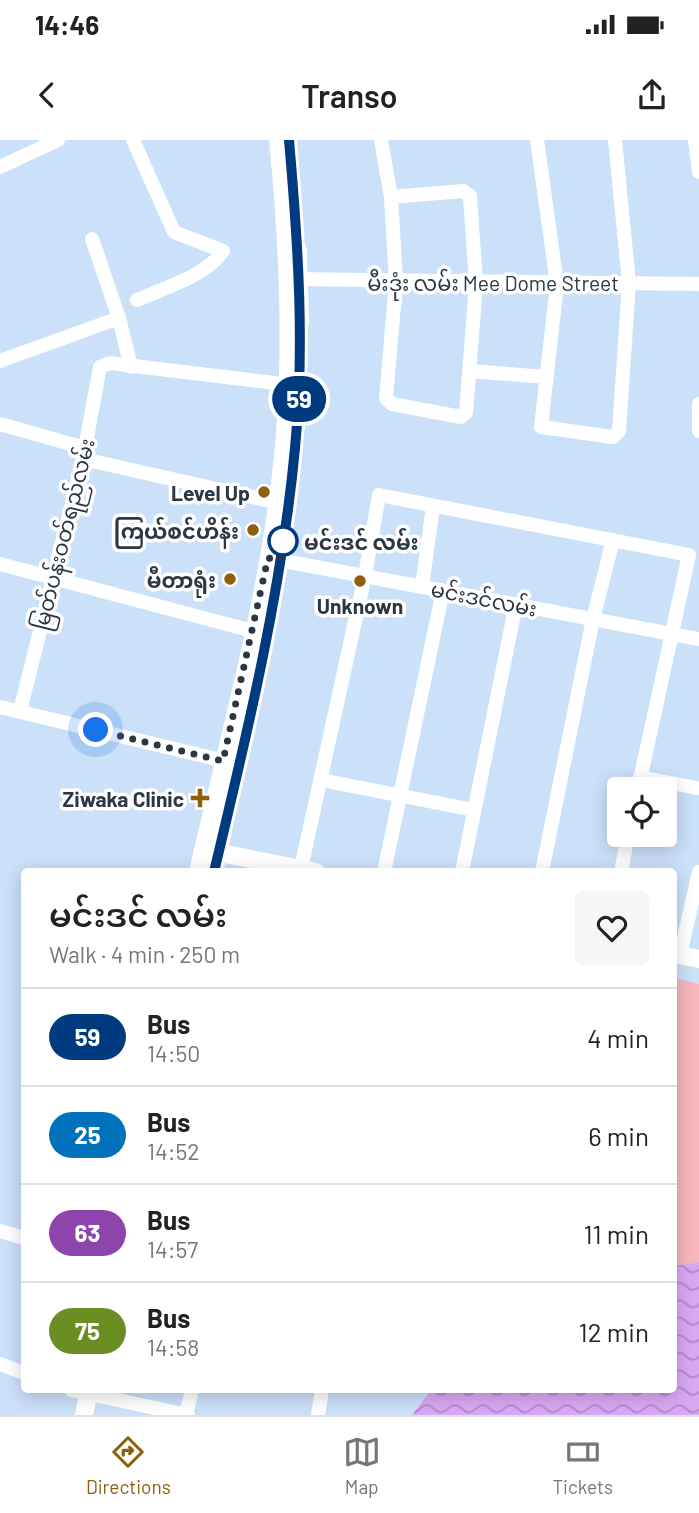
<!DOCTYPE html>
<meta charset="utf-8">
<style>
:root{--surface:#fff;--page:#f6f6f6;--text:#222;--muted:#767676;--line:#e0e0e0;--accent:#8f5f0b}
body{margin:0;font-family:Barlow,"Noto Sans Myanmar",sans-serif;background:var(--page);color:var(--text);height:100vh;display:flex;flex-direction:column;font-size:26px;white-space:nowrap}
*{box-sizing:border-box;margin:0}
p{font-size:23px;color:var(--muted)}
.icon{flex:none;width:38px;height:38px;fill:none;stroke:currentColor;stroke-width:2;stroke-linecap:round;stroke-linejoin:round}
.map{position:relative;flex:1;overflow:hidden}
.side{position:absolute;left:21px;top:728px;width:656px;height:525px;display:flex;flex-direction:column;background:var(--surface);border-radius:7px;box-shadow:0 4px 18px #0003}
.side>*{flex:none}
.badge{padding:0 14px;border-radius:23px;font-size:24px;line-height:46px}
.tools{position:absolute;left:607px;top:637px;display:grid;gap:14px}
.tools a{display:grid;place-items:center;width:70px;height:70px;border-radius:7px;background:var(--surface);box-shadow:0 4px 18px #0003;font-size:35px}
.you{position:absolute;width:35px;height:35px;margin:-18px;border:5px solid #fff;border-radius:50%;background:#1a73e8;box-shadow:0 0 0 10px #1a73e833}
.map>.badge{position:absolute;translate:-50% -50%;box-shadow:0 0 0 4px #fff}
.round{display:grid;place-items:center;flex:none;width:74px;height:74px;border-radius:7px;background:var(--page)}
.summary{display:flex;align-items:center;justify-content:space-between;height:119px;padding:0 28px}
h1{font-size:33px;font-weight:600;line-height:52px}
ul{padding:0;list-style:none}
li{display:flex;align-items:center;gap:21px;height:98px;padding:0 28px;border-top:2px solid var(--line)}
li div{flex:1}
li b{display:block;font-size:26px}
li em{font-style:normal}
li .badge{min-width:77px;font-weight:700;text-align:center}
.status{display:flex;justify-content:space-between;align-items:center;height:49px;padding:0 35px;background:var(--surface);direction:ltr}
.status svg{height:19px;fill:currentColor}
header{display:flex;justify-content:space-between;align-items:center;height:91px;padding:0 28px;background:var(--surface);font-size:32px;font-weight:600}
.menu{display:flex;justify-content:space-around;align-items:center;height:98px;border-top:2px solid var(--line);background:var(--surface);font-size:19px;color:var(--muted)}
.menu a{display:grid;justify-items:center;gap:4px}
.menu .selected{color:var(--accent)}
.map>svg:first-child{display:block}
.green{fill:#f7b6bb}
.water{fill:url(#water-waves)}
.lines{fill:none;stroke-linecap:round;stroke-linejoin:round}
.minor{stroke:#fff;stroke-width:14}
.major{stroke:#fff;stroke-width:18}
.line-casing{stroke:#fff;stroke-width:16}
.line{stroke:#003b80;stroke-width:10}
.walk{stroke:#2d3743;stroke-width:7;stroke-dasharray:0 12.6}
.poi-dot{fill:#8f5f0b;stroke:#fff;stroke-width:2.5}
.stop-dot{fill:#fff;stroke:#003b80;stroke-width:3.5}
.labels{text-anchor:middle;dominant-baseline:central;stroke-width:7;stroke-linejoin:round;paint-order:stroke}
.street-label{font-size:21px;fill:#2d3743;stroke:#fff}
.poi-label{font-size:21px;font-weight:bold;fill:#2d3743;stroke:#fff;text-anchor:end}
.stop-label{font-size:21px;font-weight:bold;fill:#2d3743;stroke:#fff;text-anchor:start}
</style>
<div class="status"><b>14:46</b><svg viewBox="0 0 49 12"><path d="M0 12V9h3v3zM5 12V6h3v6zM10 12V3h3v9zM15 12V0h3v12zM26 1h20v11H26zM47 4h2v5h-2z"/></svg></div>
<header><svg class="icon" aria-label="back" viewBox="0 0 24 24"><path d="M15 5l-7 7 7 7"/></svg>Transo<svg class="icon" aria-label="share" viewBox="0 0 24 24"><path d="M12 15V3M7 8l5-5 5 5M5 13v7h14v-7"/></svg></header>
<div class="map">
<svg width="699" height="1275" viewBox="0 0 699 1275">
<defs>
<pattern id="water-waves" width="16" height="10" patternUnits="userSpaceOnUse" patternTransform="scale(1.75)"><rect width="16" height="10" fill="#daa7f5"/><path d="M0 5q4-4 8 0t8 0" fill="none" stroke="#b189c8"/></pattern>
</defs>
<rect width="100%" height="100%" fill="#cbe0f9"/>
<path class="green" d="M674,838L699,844V1122L674,1126Z"/>
<path class="water" d="M699,1122V1275H412L431,1250H674V1126Z"/>
<g class="lines">
<g class="minor">
<path d="M133,0L174,92L223,111C206,136 164,148 137,160"/>
<path d="M381,0L391,57L396,142L386,258L392,264L461,277L466,273L476,143L470,56L463,51L391,57"/>
<path d="M537,0L557,144L541,287L613,297L619,291L629,143L615,0"/>
<path d="M695,0L699,32"/>
<path d="M0,27L58,0"/>
<path d="M92,99L119,178L131,227"/>
<path d="M291,139L699,144"/>
<path d="M0,221L119,178"/>
<path d="M470,231L547,237"/>
<path d="M699,264V291"/>
<path d="M0,284L85,308"/>
<path d="M83,319L288,365"/>
<path d="M268,418L699,499"/>
<path d="M0,424L264,494"/>
<path d="M422,447L433,366"/>
<path d="M0,567L233,623"/>
<path d="M20,571L83,319L100,227L110,223L299,246"/>
<path d="M640,637L697,648"/>
<path d="M321,640L474,670"/>
<path d="M301,728L365,436L379,355L689,415L638,649"/>
<path d="M384,732L443,451"/>
<path d="M462,732L516,464"/>
<path d="M542,732L593,479L613,400"/>
<path d="M621,732L628,695"/>
<path d="M680,815L699,732"/>
<path d="M0,1091L24,1098"/>
<path d="M0,1224L24,1233"/>
<path d="M71,1250L188,1275"/>
<path d="M186,1275L192,1250"/>
<path d="M318,1275L322,1250"/>
</g>
<g class="major">
<path d="M298,110L300,183"/>
<path d="M206,710L316,732"/>
<path d="M198,732C230,591 271,450 284,306C293,205 288,101 278,0"/>
<path d="M214,732L276,437"/>
<path d="M674,814L699,819"/>
<path d="M84,1275L89,1250"/>
</g>
</g>
<g class="lines">
<g class="line-casing">
<path id="line" d="M214,732C247,594 282,449 295,308C305,206 298,103 289,0"/>
</g>
<use href="#line" class="line"/>
<path class="walk" d="M96,590L223,621L268,418L279,420L284,393L283,401"/>
</g>
<g class="poi-dot">
<circle cx="264" cy="352" r="7"/>
<circle cx="253" cy="390" r="7"/>
<circle cx="230" cy="439" r="7"/>
<circle cx="360" cy="441" r="7"/>
<path d="M196.5 647.5h7v7h7v7h-7v7h-7v-7h-7v-7h7z"/>
</g>
<circle class="stop-dot" cx="283" cy="401" r="14"/>
<g class="labels">
<g class="street-label">
<text x="493" y="142">မီးဒုံး လမ်း Mee Dome Street</text>
<text transform="translate(63 394) rotate(-76)">မြတ်ပန်းဝတ်ရည်လမ်း</text>
<text transform="translate(484 458) rotate(11)">မင်းဒင်လမ်း</text>
</g>
<g class="poi-label">
<text x="250" y="352">Level Up</text>
<text x="239" y="390">ကြယ်စင်ဟိန်း</text>
<text x="216" y="439">မီတာရုံး</text>
<text x="360" y="465" text-anchor="middle">Unknown</text>
<text x="184" y="658">Ziwaka Clinic</text>
</g>
<g class="stop-label">
<text x="304" y="401">မင်းဒင် လမ်း</text>
</g>
</g>
</svg>
<div class="tools">
<a><svg class="icon" aria-label="locate" viewBox="0 0 24 24"><circle cx="12" cy="12" r="6"/><path d="M12 2v4M12 18v4M2 12h4M18 12h4"/></svg></a>
</div>
<div class="you" style="left:96px;top:590px"></div>
<b class="badge" style="left:299px;top:259px;background:#003b80;color:#fff">59</b>
<section class="side">
<div class="summary"><div><h1>မင်းဒင် လမ်း</h1><p>Walk · 4 min · 250 m</p></div><a class="round"><svg class="icon" aria-label="heart" viewBox="0 0 24 24"><path d="M12 20l-8-8c-3-5 5-10 8-4 3-6 11-1 8 4z"/></svg></a></div>
<ul>
<li><span class="badge" style="background:#003b80;color:#fff">59</span><div><b>Bus</b><p>14:50</p></div><em>4 min</em></li>
<li><span class="badge" style="background:#0072bc;color:#fff">25</span><div><b>Bus</b><p>14:52</p></div><em>6 min</em></li>
<li><span class="badge" style="background:#8e44ad;color:#fff">63</span><div><b>Bus</b><p>14:57</p></div><em>11 min</em></li>
<li><span class="badge" style="background:#6b8e23;color:#fff">75</span><div><b>Bus</b><p>14:58</p></div><em>12 min</em></li>
</ul>
</section>
</div>
<nav class="menu">
<a class="selected"><svg class="icon" aria-label="directions" viewBox="0 0 24 24"><path d="M12 3l9 9-9 9-9-9zM9 14v-3h6M13 9l2 2-2 2"/></svg>Directions</a>
<a><svg class="icon" aria-label="map" viewBox="0 0 24 24"><path d="M3 6l6-2 6 2 6-2v14l-6 2-6-2-6 2zM9 4v14M15 6v14"/></svg>Map</a>
<a><svg class="icon" aria-label="tickets" viewBox="0 0 24 24"><path d="M3 7h18v10H3zM15 7v10"/></svg>Tickets</a>
</nav>
